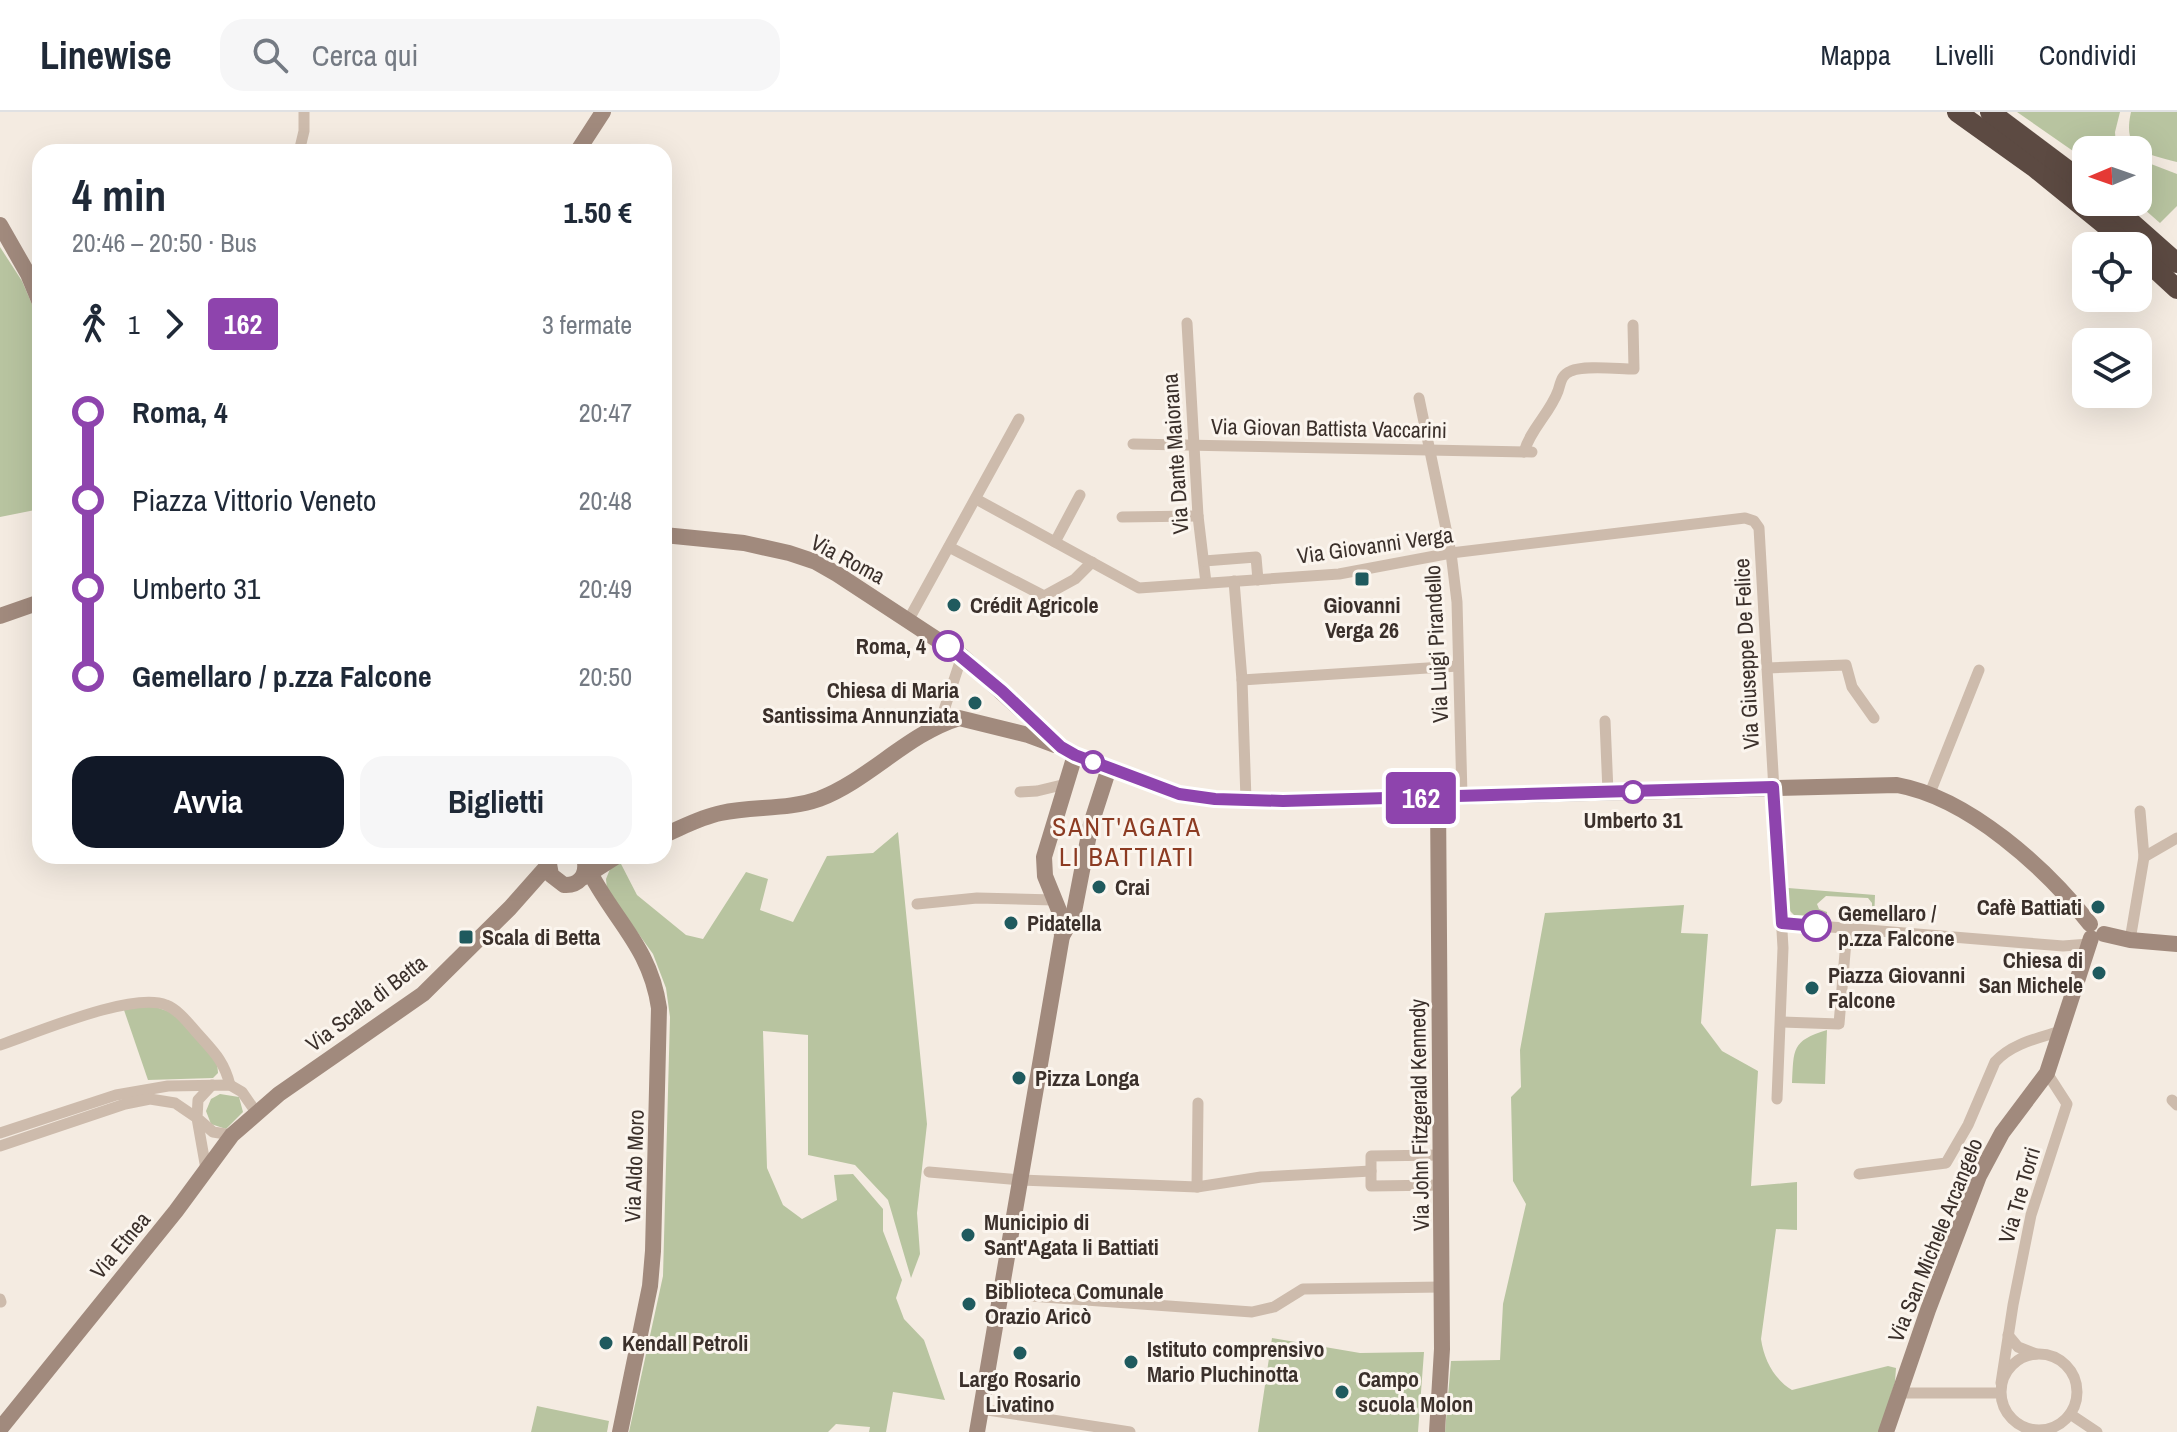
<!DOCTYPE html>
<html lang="it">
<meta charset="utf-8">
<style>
:root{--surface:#fff;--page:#f6f6f7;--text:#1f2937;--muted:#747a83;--line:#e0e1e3;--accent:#111827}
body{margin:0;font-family:"Archivo Narrow",sans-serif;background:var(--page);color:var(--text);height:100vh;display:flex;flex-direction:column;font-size:30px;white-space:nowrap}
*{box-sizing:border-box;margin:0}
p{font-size:26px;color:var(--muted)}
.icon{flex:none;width:44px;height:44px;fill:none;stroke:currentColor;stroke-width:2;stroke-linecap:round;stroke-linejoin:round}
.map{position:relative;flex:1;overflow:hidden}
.details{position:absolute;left:32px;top:32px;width:640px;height:720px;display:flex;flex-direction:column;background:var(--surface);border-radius:24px;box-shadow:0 8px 32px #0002}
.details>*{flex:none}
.badge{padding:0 16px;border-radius:6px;font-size:28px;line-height:52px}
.needle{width:52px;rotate:268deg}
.tools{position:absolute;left:2072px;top:24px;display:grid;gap:16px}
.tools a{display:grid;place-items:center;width:80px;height:80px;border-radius:16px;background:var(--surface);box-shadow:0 8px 32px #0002;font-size:40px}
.map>.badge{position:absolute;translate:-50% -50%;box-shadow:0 0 0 4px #fff}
.legs{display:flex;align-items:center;gap:12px;height:88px;padding:0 40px;font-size:26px}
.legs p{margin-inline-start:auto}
.overview{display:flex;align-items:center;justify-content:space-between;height:136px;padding:0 40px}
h1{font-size:44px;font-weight:700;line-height:60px}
.cta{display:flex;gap:16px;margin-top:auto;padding:16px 40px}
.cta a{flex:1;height:92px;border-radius:24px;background:var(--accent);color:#fff;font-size:32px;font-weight:700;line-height:92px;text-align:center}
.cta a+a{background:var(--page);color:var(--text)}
ul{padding:0 40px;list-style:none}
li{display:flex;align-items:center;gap:28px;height:88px;font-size:30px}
li i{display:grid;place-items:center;width:12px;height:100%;margin:0 10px;background:currentColor}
li i::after{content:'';width:20px;height:20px;margin:-10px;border:6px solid;border-radius:50%;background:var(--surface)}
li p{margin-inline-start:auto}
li:first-child i{background:linear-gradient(#0000 50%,currentColor 0)}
li:last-child i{background:linear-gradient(currentColor 50%,#0000 0)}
header{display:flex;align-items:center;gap:48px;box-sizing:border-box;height:112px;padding:0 40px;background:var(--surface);border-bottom:2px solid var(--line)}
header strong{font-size:38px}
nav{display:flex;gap:44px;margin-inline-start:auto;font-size:28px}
.search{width:560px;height:72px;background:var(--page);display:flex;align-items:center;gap:20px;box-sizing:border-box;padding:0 28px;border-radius:24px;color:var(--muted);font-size:30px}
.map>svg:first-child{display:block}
.green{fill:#b8c4a0}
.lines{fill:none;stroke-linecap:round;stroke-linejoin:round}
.street{stroke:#cdbbac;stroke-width:11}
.secondary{stroke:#a18a7d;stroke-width:16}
.highway{stroke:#5c4a42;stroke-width:20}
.line-1-casing{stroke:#fff;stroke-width:18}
.line-1{stroke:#8e44ad;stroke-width:12}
.poi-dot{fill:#1f5a5e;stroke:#fbf5ee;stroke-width:3}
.stop-1-dot{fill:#fff;stroke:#8e44ad;stroke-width:4}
.labels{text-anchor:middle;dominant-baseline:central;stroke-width:6;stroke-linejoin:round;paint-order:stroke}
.street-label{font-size:22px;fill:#3b302b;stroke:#fbf5ee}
.poi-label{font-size:22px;font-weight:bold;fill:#3b302b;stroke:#fbf5ee;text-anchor:start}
.stop-label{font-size:22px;font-weight:bold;fill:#3b302b;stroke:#fbf5ee;text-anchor:end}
.quarter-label{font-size:26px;letter-spacing:2px;fill:#8c3b22;stroke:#fbf5ee}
</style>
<header>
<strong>Linewise</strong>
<div class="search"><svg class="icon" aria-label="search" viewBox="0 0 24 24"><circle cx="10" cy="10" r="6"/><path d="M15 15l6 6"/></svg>Cerca qui</div>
<nav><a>Mappa</a><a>Livelli</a><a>Condividi</a></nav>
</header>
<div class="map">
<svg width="2177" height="1320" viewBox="0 0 2177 1320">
<rect width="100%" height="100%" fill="#f4ebe1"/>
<g class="green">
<path d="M2017,0H2120L2115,20L2116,35L2120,38H2086V48Z"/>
<path d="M2131,0H2177V50C2145,41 2122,40 2131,0Z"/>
<path d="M2138,47L2177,62V94L2160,111L2136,90Z"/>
<path d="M0,135L22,169L40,211V397L0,405Z"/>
<path d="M898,720L927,1012L917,1101L920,1142L911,1166L888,1088L855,1053L808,1043V923L763,919L767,1056L783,1093L802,1107L837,1088L834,1063L853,1062L883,1097V1119L902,1168L896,1186L904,1207L924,1228L945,1288L893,1280L886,1320H869L870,1315L836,1312L828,1320H629L663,1164L670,905L666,876L653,842L607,778L606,767L610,757L620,750L637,783L686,823L703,827L746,760L768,767L760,798L793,810L827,744L873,741Z"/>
<path d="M1788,776L1875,783L1874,808H1866V804L1872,798V791L1868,786L1826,784L1817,792L1819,797L1827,800V805L1794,803L1790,799Z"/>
<path d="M1684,793L1681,821L1708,822L1701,911L1722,939L1758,959L1751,1074L1797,1070V1118L1776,1117L1761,1227C1764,1248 1774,1267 1792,1278L1888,1254L1896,1256L1895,1270L1879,1320H1445L1451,1249L1500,1248L1503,1192L1526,1092L1513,1069L1511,985L1521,975L1520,938L1545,801Z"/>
<path d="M150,893L173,901L217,950L218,961L213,966L148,968L124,898Z"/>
<path d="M1827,918L1825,972L1792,971C1794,937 1791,929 1827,918Z"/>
<path d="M220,982L239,985L243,1000L226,1017L211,1012L206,999L211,987Z"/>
<path d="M1272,1226L1360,1241L1424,1240L1418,1320H1258Z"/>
<path d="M537,1294L609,1309L607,1320H531Z"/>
</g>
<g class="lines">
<g class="street">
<path d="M299,40L304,19V0"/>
<path d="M1187,211L1198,404L1206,471"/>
<path d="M1419,286L1451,441L1457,490L1462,684"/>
<path d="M1133,332L1532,340"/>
<path d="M1524,340C1530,318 1550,301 1558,279C1561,270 1561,263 1571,259C1583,253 1619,257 1634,257L1633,213"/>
<path d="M976,387L1139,476L1339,462L1451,441L1745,406L1754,409L1759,416L1783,836L1777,987"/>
<path d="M1122,405L1198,404"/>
<path d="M1055,430L1080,383"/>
<path d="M949,435L1044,484L1075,467L1092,450"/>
<path d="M1204,449L1256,445L1258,468"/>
<path d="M1234,469L1242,568L1246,688"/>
<path d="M909,507L1019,307"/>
<path d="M1767,556L1846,553L1852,575L1874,606"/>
<path d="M1242,568L1458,554"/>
<path d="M950,609L944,598L962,544"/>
<path d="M1605,609L1608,680"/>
<path d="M1020,680L1037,679L1066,672"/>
<path d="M1930,681L1979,558"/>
<path d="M2144,745L2177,726"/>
<path d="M917,792L977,786L1054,788"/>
<path d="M1782,811L2063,834L2089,832"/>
<path d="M2130,828L2144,745L2140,699"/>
<path d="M1782,910L1839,912L1847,817"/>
<path d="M0,933C36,921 133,879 166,893C179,898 189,912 198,922C214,940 224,949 230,973"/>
<path d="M212,973L198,988L197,1006L213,1020L232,1023"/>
<path d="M2172,988L2177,993"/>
<path d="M0,1021L116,983L168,974L230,973L242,980L256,1000"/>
<path d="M0,1034L125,992L150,987L175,991L197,1006L206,1057"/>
<path d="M1441,1043L1371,1044V1074L1442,1073"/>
<path d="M929,1060L1021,1068L1197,1075L1261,1065L1371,1059"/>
<path d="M1859,1062L1946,1051L1968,1013L1995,950C2012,931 2039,926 2061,919"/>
<path d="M1197,1075L1198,991"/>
<path d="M1001,1182L1252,1200L1274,1195L1303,1177L1442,1175"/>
<path d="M0,1187L1,1190"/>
<path d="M2008,1223L2018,1235L2036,1242"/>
<circle cx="2039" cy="1280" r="38"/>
<path d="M2001,1271L2013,1193L2031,1103L2067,992L2047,961"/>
<path d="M1900,1281H2000"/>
<path d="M981,1297L1130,1320"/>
<path d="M2070,1302L2097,1320"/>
</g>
<g class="secondary">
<path d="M577,40L603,0"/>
<path d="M0,113L28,162L40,191"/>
<path d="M664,423L744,431L789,441L816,450L837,462L962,544L1061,635L1075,643L1179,682L1215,687L1283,689L1897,673C1969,686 2046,756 2090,812"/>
<path d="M0,504L40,490"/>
<path d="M664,723C683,715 701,705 721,701C753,694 788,698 819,687C869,668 907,622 959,606L1028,623L1055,633"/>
<path d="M551,745L549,752L551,763L564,773C578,774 587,764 585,750"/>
<path d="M586,753C612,807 650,833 659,896L653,1139L650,1174L620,1320"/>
<path d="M584,765L617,744"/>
<path d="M2104,822L2130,828L2177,832"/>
<path d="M1062,824L1073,805L1091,712L1109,656"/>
<path d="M0,1317L176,1099L232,1023L279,982L423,882L510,796L549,752"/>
<path d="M977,1320L1062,824L1060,801L1045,764L1044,745L1075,643"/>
<path d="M1437,1320L1442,1237L1438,685"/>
<path d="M1886,1320L1928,1198L1979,1064L2002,1021L2047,961L2091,826"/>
</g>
<g class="highway">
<path d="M1957,0L2034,55L2131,134"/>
<path d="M1990,0L2086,72"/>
<path d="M2108,90L2177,151"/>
<path d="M2138,141L2177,177"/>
</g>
</g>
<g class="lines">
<g class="line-1-casing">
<path id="line-1" d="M948,534L1002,579L1061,635L1075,643L1179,682L1215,687L1283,689L1773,675L1782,811L1816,814"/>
</g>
<use href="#line-1" class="line-1"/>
</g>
<g class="poi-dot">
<rect x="1354" y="459" width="16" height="16" rx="4"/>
<circle cx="954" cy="493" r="8"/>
<circle cx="975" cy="591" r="8"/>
<circle cx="1099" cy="775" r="8"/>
<circle cx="2098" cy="795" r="8"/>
<circle cx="1011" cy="811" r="8"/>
<rect x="458" y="817" width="16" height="16" rx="4"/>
<circle cx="2099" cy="861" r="8"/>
<circle cx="1812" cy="876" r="8"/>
<circle cx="1019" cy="966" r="8"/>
<circle cx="968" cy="1123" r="8"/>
<circle cx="969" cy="1192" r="8"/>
<circle cx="606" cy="1231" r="8"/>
<circle cx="1020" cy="1241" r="8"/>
<circle cx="1131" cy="1250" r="8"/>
<circle cx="1342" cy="1280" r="8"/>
</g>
<g class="stop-1-dot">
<circle cx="948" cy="534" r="14"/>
<circle cx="1093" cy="650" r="10"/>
<circle cx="1633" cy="680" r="10"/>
<circle cx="1816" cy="814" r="14"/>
</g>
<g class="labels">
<g class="street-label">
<text transform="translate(1329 316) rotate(1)">Via Giovan Battista Vaccarini</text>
<text transform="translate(1175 342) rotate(-94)">Via Dante Maiorana</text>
<text transform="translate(1375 433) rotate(-8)">Via Giovanni Verga</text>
<text transform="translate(848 447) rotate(28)">Via Roma</text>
<text transform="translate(1436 532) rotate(-93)">Via Luigi Pirandello</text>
<text transform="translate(1746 542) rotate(-93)">Via Giuseppe De Felice</text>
<text transform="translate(366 891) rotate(-37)">Via Scala di Betta</text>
<text transform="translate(1419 1003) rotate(-91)">Via John Fitzgerald Kennedy</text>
<text transform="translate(634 1054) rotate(-88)">Via Aldo Moro</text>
<text transform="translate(2019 1083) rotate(-74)">Via Tre Torri</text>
<text transform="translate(1935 1128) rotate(-68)">Via San Michele Arcangelo</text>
<text transform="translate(120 1133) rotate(-50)">Via Etnea</text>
</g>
<g class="poi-label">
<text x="970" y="493">Crédit Agricole</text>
<text x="1362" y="493" text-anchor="middle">Giovanni<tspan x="1362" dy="25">Verga 26</tspan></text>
<text x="959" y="578" text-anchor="end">Chiesa di Maria<tspan x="959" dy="25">Santissima Annunziata</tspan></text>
<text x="1115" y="775">Crai</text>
<text x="2082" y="795" text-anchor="end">Cafè Battiati</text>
<text x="1027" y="811">Pidatella</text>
<text x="482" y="825">Scala di Betta</text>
<text x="2083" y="848" text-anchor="end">Chiesa di<tspan x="2083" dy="25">San Michele</tspan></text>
<text x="1828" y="863">Piazza Giovanni<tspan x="1828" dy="25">Falcone</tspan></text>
<text x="1035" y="966">Pizza Longa</text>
<text x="984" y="1110">Municipio di<tspan x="984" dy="25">Sant'Agata li Battiati</tspan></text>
<text x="985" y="1179">Biblioteca Comunale<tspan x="985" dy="25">Orazio Aricò</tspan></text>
<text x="622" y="1231">Kendall Petroli</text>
<text x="1147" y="1237">Istituto comprensivo<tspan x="1147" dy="25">Mario Pluchinotta</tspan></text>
<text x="1020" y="1267" text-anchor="middle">Largo Rosario<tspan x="1020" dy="25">Livatino</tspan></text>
<text x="1358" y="1267">Campo<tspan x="1358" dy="25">scuola Molon</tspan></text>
</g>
<g class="stop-label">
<text x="926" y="534">Roma, 4</text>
<text x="1633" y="708" text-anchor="middle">Umberto 31</text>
<text x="1838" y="801" text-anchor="start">Gemellaro /<tspan x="1838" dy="25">p.zza Falcone</tspan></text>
</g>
<g class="quarter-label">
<text x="1127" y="714">SANT'AGATA<tspan x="1127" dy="30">LI BATTIATI</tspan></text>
</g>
</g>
</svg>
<div class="tools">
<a><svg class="needle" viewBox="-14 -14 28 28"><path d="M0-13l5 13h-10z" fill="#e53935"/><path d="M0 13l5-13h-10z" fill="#747a83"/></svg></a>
<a><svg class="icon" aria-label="locate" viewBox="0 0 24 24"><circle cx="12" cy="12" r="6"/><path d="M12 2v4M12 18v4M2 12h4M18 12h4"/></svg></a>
<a><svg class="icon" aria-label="layers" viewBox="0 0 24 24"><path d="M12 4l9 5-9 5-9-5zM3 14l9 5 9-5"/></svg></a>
</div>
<b class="badge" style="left:1421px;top:686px;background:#8e44ad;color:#fff">162</b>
<section class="details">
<div class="overview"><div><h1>4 min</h1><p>20:46 – 20:50 · Bus</p></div><b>1.50 €</b></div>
<div class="legs"><svg class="icon" aria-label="walk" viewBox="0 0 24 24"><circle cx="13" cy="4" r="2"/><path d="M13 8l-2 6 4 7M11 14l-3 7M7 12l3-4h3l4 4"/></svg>1<svg class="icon" aria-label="forward" viewBox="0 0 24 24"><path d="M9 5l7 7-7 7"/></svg><b class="badge" style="background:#8e44ad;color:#fff">162</b><p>3 fermate</p></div>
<ul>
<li><i style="color:#8e44ad"></i><b>Roma, 4</b><p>20:47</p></li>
<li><i style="color:#8e44ad"></i><span>Piazza Vittorio Veneto</span><p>20:48</p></li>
<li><i style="color:#8e44ad"></i><span>Umberto 31</span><p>20:49</p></li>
<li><i style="color:#8e44ad"></i><b>Gemellaro / p.zza Falcone</b><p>20:50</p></li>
</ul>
<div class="cta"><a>Avvia</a><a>Biglietti</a></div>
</section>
</div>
